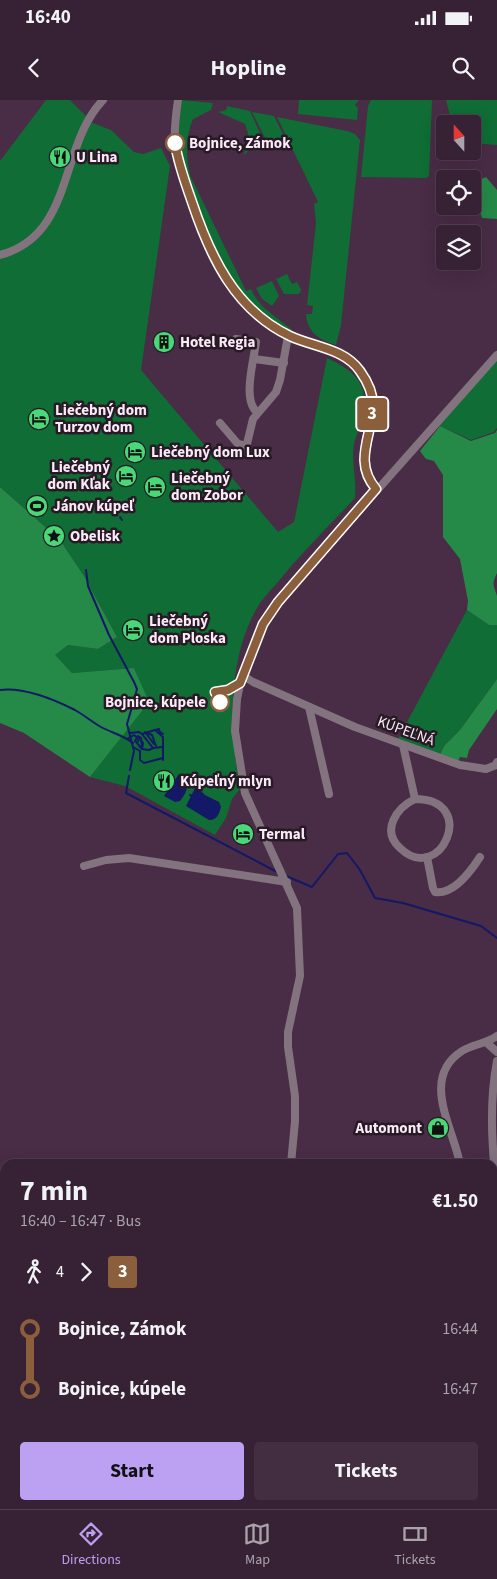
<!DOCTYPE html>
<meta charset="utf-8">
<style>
:root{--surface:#372134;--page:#422e40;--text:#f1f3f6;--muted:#aaa3ac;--line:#513e4f;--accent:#bca0f2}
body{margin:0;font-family:"Source Sans 3",sans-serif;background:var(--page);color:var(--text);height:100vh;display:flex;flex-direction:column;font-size:19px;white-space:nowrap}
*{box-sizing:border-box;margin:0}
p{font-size:16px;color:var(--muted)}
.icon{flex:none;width:28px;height:28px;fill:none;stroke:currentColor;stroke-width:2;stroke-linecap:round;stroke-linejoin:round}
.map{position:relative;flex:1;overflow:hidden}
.details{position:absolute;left:0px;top:1059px;width:498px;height:351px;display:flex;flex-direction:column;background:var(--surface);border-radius:15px 15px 0 0;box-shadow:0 5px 20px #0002,0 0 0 1px var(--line)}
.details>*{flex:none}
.badge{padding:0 10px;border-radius:4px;font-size:18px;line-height:32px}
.needle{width:32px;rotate:339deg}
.controls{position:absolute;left:436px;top:15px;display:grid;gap:10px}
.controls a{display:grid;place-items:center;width:45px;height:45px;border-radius:5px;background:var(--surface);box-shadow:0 5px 20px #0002,0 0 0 1px var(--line);font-size:25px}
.map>.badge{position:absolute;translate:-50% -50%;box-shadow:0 0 0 2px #fff}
.legs{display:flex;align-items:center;gap:8px;height:55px;padding:0 20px;font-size:16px}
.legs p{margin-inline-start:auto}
.headline{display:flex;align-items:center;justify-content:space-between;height:85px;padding:0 20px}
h1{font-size:28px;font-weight:700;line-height:38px}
.primary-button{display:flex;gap:10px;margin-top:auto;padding:10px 20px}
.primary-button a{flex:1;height:58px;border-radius:5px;background:var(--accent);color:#111;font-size:20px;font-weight:700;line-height:58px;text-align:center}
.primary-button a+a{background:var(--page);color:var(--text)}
ul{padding:0 20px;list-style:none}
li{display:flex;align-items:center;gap:18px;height:60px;font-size:19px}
li i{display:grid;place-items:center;width:8px;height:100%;margin:0 6px;background:currentColor}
li i::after{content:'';width:12px;height:12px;margin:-6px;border:4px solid;border-radius:50%;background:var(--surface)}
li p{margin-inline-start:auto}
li:first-child i{background:linear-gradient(#0000 50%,currentColor 0)}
li:last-child i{background:linear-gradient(currentColor 50%,#0000 0)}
.status{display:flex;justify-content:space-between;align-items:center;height:35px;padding:0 25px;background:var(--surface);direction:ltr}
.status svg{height:14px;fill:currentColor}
header{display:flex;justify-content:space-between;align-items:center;height:65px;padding:0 20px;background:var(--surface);font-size:22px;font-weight:700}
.tabs{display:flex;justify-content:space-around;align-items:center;height:70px;border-top:1px solid var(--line);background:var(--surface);font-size:14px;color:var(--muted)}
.tabs a{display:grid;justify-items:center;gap:2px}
.tabs .selected{color:var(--accent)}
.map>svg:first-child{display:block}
.green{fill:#0f6d35}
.forest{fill:#258948}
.water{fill:#131867}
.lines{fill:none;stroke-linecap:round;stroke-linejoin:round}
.stream{stroke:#131867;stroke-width:2}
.minor{stroke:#82737f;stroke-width:8}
.line-1-casing{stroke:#fff;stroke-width:11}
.line-1{stroke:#8b5e3c;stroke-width:8}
.stop-1-dot{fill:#fff;stroke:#8b5e3c;stroke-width:2.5}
.labels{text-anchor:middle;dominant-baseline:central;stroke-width:5;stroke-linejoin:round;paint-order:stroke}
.stop-label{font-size:15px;font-weight:bold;fill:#fbe9f8;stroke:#271a25;text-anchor:start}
.poi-label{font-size:15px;font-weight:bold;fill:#fbe9f8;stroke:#271a25;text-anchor:start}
.street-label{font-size:15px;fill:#fbe9f8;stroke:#271a25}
</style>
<div class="status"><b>16:40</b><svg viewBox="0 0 49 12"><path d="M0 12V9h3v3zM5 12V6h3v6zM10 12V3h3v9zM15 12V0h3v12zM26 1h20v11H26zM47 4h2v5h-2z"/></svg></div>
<header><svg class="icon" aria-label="back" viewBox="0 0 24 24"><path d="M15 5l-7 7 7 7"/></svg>Hopline<svg class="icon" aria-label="search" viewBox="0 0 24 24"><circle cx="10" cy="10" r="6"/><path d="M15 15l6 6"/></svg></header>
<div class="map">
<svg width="497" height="1409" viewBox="0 0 497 1409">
<rect width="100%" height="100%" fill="#492c46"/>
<g class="green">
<path d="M46,0H70L93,23L111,30L134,52L143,54L161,48L170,66L141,270L278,432L294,422L327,258C350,269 368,280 364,310C363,321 357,332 354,344C351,362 357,380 355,398C329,426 302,452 278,482C271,490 263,498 258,506C227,560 229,630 240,689L232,699L226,718L215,735L125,686L90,677L148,602L134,568L72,573L54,555L68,545L98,549L117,537L84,476L60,440L0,387V61Z"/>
<path d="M181,0L213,3L211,10L193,19C185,38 186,56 190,75L246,191L251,189C259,208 277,217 292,230V232C282,230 274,223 266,217C226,186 210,143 194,97C190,84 183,71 181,57C177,38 179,20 181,0Z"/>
<path d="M299,0H359L355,5L358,8L357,20L298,14Z"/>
<path d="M371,0H432L429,76L426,78L361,77L368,6Z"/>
<path d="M446,0H497V45L473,43L472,24H452Z"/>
<path d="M227,6L250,11L264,42L260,51L249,50L244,55L248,33L245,24L218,12L226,10Z"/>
<path d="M252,12L274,16L287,42L283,44L272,39L266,40Z"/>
<path d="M277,17L347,31L355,34L360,40L341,225L336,245C320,240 307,233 306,214H312L313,206L307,205L316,123L314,104L318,102Z"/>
<path d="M287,174L292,184L297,182L301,190L299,194H284L276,179Z"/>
<path d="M272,181L279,196L272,206L262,199L256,188Z"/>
<path d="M497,260V328L494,332L471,340L438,325Z"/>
<path d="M467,510L489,525H497V579L460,630L444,646L440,655L398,639Z"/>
<path d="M132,1405H206V1409H131Z"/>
</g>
<g class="forest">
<path d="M486,77L497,90V119L482,118L474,91L476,81Z"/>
<path d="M440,326L471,341L495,333L497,330V473C491,485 494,485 497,496C497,504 497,517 497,525H489L467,510L468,501L460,459L443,437V375L434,361L426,359L420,351Z"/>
<path d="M0,387L60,440L84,476L117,537L98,549L68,545L55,555L72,573L134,568L149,602L90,677L24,633L0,623Z"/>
<path d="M497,579V609L469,650L467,658L460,657L458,662L440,655L444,646L460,630Z"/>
</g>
<g class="water">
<path d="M179,674L186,678C189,688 186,693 180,701L175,702L164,696Z"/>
<path d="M196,686L205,695L219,702L221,707C219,714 217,720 209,720L186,706Z"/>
</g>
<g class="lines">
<g class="stream">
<path d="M120,417L122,420"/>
<path d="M86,470L88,486L109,535L134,582L137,589L134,601"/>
<path d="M0,590C24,587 53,599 75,610C84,615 92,622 101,627C112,633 123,635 133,643"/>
<path d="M155,630L159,629L160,634"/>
<path d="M145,632L154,644"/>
<path d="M160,632L163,634"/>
<path d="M130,633L139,632L142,634L155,630L163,637V660"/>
<path d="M147,633L152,635L156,646"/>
<path d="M142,634L153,648L162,647"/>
<path d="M127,639L134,635L139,639L137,643L142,649"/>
<path d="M141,641L143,643L142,649L149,650L153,648"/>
<path d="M137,643L135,641L138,636L141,638L142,646"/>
<path d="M133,647L140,651V660L144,663L163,658"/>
<path d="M130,670L134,651L127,624L132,607"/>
<path d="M129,676L126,693L279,773"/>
<path d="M190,695L192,696"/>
<path d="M286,776L312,787L338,754L347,753L360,770L375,798L403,803L481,826L497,838"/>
<path d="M0,1284H5"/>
<path d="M325,1405V1409"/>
</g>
<g class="minor">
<path d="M178,0C176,14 174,27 175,41C176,60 184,79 190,96C209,153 232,205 287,235C314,250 348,247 365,278C387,318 344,352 377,389"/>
<path d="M0,155C75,135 58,47 103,0"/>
<path d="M236,239L256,242C254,260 242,300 257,312"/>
<path d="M254,259L284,263"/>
<path d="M220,323L238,344L247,346"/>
<path d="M245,352L253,319L276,292L280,280L288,236"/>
<path d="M242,575L253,582L355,627L460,665L486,669L496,665L497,662"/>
<path d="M309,607L329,694"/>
<path d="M403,645L415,699C396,708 381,731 400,748C440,787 480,699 415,699"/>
<path d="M427,757L433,788L435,792C454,795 471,771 480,757"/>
<path d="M84,766L106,760L129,758L287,782"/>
<path d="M487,943L497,952"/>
<path d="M497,961C488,1008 493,1053 497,1100"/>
<path d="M291,1064L295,1021V996L288,947V932L300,876L297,808L245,693L235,631L237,599L242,575L263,523L278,502L497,255"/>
<path d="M460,1064C453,1027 420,978 462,951C473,944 486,944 497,936"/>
<path d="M492,1133L497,1132"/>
<path d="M492,1191H497"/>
<path d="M492,1218L497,1219"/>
<path d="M319,1405V1409"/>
<path d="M331,1405V1409"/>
<path d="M414,1409L415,1405"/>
</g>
</g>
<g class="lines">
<g class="line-1-casing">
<path id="line-1" d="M175,43C178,63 185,82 192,102C210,156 235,210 290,236C313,247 344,248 360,271C368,282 374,296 373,310C370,339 354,363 376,389L278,502L263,524L240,583L228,590L215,592L220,602"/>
</g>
<use href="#line-1" class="line-1"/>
</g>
<defs>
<g id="restaurant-disc" transform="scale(1.125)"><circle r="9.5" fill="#49d778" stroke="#271a25"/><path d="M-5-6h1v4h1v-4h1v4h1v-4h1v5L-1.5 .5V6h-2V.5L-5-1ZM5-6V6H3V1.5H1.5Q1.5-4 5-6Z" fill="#111"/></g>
<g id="building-disc" transform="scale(1.125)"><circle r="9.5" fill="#49d778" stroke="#271a25"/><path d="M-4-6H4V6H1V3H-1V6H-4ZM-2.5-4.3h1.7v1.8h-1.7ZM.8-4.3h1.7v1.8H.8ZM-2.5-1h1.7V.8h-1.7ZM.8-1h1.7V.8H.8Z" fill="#111"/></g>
<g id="hotel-disc" transform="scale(1.125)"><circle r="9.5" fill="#49d778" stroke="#271a25"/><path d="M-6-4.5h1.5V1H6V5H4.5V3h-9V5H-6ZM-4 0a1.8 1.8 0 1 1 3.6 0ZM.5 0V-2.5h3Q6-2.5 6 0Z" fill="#111"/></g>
<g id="stadium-disc" transform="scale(1.125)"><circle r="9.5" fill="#49d778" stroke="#271a25"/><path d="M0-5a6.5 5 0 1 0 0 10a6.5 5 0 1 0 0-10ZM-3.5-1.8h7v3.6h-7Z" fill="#111"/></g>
<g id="sight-disc" transform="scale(1.125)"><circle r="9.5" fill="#49d778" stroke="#271a25"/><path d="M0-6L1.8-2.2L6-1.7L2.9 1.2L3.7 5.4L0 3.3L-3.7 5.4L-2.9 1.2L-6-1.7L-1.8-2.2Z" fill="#111"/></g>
<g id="shop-disc" transform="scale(1.125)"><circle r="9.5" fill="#49d778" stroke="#271a25"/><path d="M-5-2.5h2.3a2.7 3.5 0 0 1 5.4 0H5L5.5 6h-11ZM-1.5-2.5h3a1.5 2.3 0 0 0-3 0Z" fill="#111"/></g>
</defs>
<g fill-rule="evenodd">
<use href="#restaurant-disc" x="60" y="57"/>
<use href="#building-disc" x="164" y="242"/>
<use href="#hotel-disc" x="39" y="319"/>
<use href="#hotel-disc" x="135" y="352"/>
<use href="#hotel-disc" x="126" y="376"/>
<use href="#hotel-disc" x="155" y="387"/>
<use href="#stadium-disc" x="37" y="406"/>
<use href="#sight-disc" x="54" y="436"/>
<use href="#hotel-disc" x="133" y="530"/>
<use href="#restaurant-disc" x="164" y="681"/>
<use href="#hotel-disc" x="243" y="734"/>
<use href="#shop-disc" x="438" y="1028"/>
</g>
<g class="stop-1-dot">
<circle cx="175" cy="43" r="9"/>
<circle cx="220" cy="602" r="9"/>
</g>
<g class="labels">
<g class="stop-label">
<text x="189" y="43">Bojnice, Zámok</text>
<text x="206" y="602" text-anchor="end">Bojnice, kúpele</text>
</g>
<g class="poi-label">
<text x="76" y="57">U Lina</text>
<text x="180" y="242">Hotel Regia</text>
<text x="55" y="310">Liečebný dom<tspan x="55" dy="17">Turzov dom</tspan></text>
<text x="151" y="352">Liečebný dom Lux</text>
<text x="110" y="367" text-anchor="end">Liečebný<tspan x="110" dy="17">dom Kľak</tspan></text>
<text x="171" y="378">Liečebný<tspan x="171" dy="17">dom Zobor</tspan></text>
<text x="53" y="406">Jánov kúpeľ</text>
<text x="70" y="436">Obelisk</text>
<text x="149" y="521">Liečebný<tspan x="149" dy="17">dom Ploska</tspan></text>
<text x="180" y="681">Kúpeľný mlyn</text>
<text x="259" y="734">Termal</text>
<text x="422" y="1028" text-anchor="end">Automont</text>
</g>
<g class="street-label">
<text transform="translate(406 631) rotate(20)">KÚPEĽNÁ</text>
</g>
</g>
</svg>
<div class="controls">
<a><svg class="needle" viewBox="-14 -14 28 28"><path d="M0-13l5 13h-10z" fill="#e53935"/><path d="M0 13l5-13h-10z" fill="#aaa3ac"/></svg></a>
<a><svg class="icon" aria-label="locate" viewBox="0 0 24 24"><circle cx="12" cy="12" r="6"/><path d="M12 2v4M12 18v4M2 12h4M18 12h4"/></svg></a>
<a><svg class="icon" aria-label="layers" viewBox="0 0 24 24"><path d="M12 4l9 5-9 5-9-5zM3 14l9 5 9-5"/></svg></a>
</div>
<b class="badge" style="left:372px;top:314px;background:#8b5e3c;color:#fff">3</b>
<section class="details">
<div class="headline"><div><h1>7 min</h1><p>16:40 – 16:47 · Bus</p></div><b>€1.50</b></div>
<div class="legs"><svg class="icon" aria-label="walk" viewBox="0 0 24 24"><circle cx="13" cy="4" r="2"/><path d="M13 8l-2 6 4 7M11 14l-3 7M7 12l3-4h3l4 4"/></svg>4<svg class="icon" aria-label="forward" viewBox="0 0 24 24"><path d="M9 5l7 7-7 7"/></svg><b class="badge" style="background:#8b5e3c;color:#fff">3</b></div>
<ul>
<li><i style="color:#8b5e3c"></i><b>Bojnice, Zámok</b><p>16:44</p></li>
<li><i style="color:#8b5e3c"></i><b>Bojnice, kúpele</b><p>16:47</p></li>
</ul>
<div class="primary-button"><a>Start</a><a>Tickets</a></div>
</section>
</div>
<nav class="tabs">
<a class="selected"><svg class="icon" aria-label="directions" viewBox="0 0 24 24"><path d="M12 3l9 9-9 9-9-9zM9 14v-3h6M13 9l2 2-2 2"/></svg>Directions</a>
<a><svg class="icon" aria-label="map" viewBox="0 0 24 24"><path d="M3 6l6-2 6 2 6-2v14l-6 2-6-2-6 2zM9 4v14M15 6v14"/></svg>Map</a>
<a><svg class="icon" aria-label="tickets" viewBox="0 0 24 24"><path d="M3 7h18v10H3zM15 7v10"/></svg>Tickets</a>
</nav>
